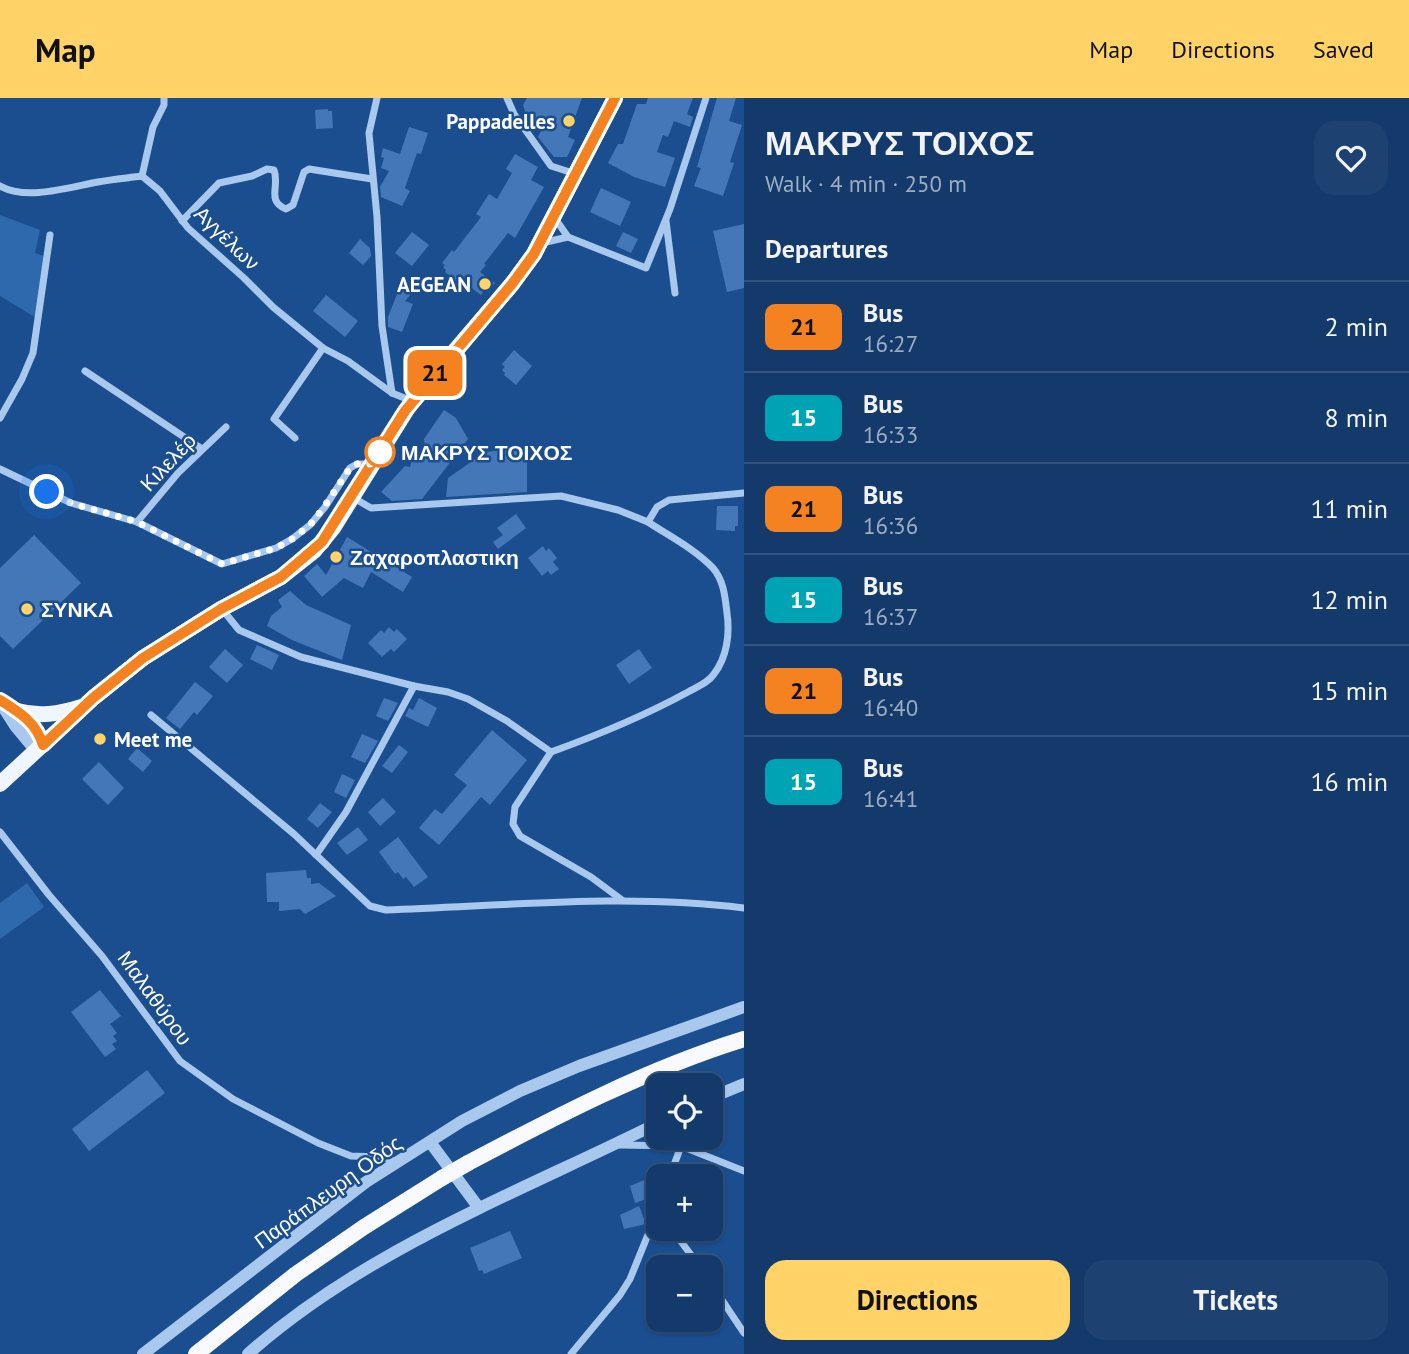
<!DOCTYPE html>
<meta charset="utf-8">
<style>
:root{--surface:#143a6b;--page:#1d4171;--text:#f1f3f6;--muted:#9dadc1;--line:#33547e;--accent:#ffd367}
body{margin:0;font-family:"PT Sans",sans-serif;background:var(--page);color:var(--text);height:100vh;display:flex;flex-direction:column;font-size:26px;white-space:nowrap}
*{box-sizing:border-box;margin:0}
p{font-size:23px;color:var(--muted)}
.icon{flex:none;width:38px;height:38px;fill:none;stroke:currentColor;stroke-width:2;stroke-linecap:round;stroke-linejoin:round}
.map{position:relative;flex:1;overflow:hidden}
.side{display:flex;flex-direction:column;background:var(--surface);width:665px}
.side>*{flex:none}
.badge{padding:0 14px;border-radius:10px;font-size:24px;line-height:46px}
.tools{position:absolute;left:646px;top:975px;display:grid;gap:14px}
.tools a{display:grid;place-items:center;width:77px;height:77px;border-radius:14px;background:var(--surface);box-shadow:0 2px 5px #0004,0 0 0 2px var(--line);font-size:35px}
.you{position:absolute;width:35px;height:35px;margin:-18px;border:5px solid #fff;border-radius:50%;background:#1a73e8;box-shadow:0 0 0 10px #1a73e833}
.map>.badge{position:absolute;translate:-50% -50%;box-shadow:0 0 0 4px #fff}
h2{padding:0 21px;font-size:26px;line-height:63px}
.round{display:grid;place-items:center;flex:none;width:74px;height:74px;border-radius:21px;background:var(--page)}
.overview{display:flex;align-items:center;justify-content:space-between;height:119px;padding:0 21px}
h1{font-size:33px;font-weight:600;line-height:52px}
.cta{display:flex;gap:14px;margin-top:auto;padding:14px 21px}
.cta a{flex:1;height:80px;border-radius:21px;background:var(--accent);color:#111;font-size:28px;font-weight:600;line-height:80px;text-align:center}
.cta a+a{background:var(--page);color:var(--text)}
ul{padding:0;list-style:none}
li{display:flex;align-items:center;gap:21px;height:91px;padding:0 21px;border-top:2px solid var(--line)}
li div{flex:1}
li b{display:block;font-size:26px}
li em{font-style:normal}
li .badge{min-width:77px;font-weight:700;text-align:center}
header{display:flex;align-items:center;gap:42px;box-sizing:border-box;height:98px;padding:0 35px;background:var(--accent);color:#111}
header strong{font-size:33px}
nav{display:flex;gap:38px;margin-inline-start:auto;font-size:24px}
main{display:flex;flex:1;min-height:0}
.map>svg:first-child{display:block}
.green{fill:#2e68ad}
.building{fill:#4477b7}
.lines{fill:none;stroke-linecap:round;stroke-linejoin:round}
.minor{stroke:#a9c8ee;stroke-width:7}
.tertiary{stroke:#a9c8ee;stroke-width:12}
.primary{stroke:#f0f6ff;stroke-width:16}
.trunk{stroke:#f8faff;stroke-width:16}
.trunk-bridge{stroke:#f8faff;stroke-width:16}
.line-casing{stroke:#fff;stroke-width:16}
.line{stroke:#f58220;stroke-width:10}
.walk{stroke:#fff;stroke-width:7;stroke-dasharray:0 12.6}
.poi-dot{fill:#ffd367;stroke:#1b4e8f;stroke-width:2.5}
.stop-dot{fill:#fff;stroke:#f58220;stroke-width:3.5}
.labels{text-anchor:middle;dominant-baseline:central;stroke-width:5;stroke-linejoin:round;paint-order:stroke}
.poi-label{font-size:21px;font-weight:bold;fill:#fff;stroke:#1b4e8f;text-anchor:start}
.street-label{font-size:21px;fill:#fff;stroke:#1b4e8f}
.stop-label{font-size:21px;font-weight:bold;fill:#fff;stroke:#1b4e8f;text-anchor:start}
</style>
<header>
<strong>Map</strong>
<nav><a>Map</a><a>Directions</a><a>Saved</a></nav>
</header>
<main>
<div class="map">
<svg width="744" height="1256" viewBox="0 0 744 1256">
<rect width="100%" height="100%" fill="#1b4e8f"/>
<g class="green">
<path d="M0,117L40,132L35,155L47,159L38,221L0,198Z"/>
<path d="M27,785L44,809L0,841V805Z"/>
</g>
<g class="building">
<path d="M527,0H582L568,39L575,42L567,59H554L538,39L541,33L530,29V25L523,18L525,13L523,7Z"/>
<path d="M648,0H693L687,16L693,19L690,29L674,23L668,39L663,37L657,54L675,60L665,89L634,79L608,65L618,46H623L637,6H646Z"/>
<path d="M717,0H736L729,23L742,27L730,64L734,65L723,98L694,88L701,70L697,69Z"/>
<path d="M328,11V13H332L333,30L316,31L315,12Z"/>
<path d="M409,29L428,35L421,56L417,55L405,90L410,93L402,108L381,99L380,89L389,73L381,70L384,60L381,59L383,50L400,56Z"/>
<path d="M515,56L538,69L531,82L544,89L515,140L508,135L484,166L486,167L480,174L495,185L488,194L485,191L481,197L469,188L466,191L445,174L446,172L443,169L445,167L442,165L452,152L454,154L481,119L476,116L489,96L497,101L512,75L506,71Z"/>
<path d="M601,90L631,104L620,128L590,114Z"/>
<path d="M744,126V190L727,194L713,133Z"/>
<path d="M412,134L429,147L412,168L395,155Z"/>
<path d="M623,134L638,141L631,155L616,148Z"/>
<path d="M360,141L370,150L371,158L363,167L349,155Z"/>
<path d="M407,182L416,190L405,203L413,206L402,234L388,229V219L399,191Z"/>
<path d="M326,197L358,223L345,239L313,213Z"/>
<path d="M514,252L532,268L516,287L504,277L505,275L502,272L505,269L502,266Z"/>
<path d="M444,312L456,320L468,341L422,401L392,403L381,394L405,368L410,369L413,358L418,359L425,351L424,341Z"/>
<path d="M527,350V394L446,399L448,380L485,354Z"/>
<path d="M717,408H738V428H735V433L716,432Z"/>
<path d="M516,416L526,430L498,451L493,444L503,437L497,430Z"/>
<path d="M34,437L81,485L13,551L0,538V470Z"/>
<path d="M347,439L412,479L403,494L371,474L363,490L344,480L322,499L304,478L317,466L326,477Z"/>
<path d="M543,448L546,453L549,450L557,460L553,464L559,471L551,477L548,473L542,478L528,460Z"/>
<path d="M290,493L306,507L351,527L342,562L292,542L267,528L271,518L282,509L278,502Z"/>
<path d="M389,529L394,534L397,531L407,541L394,554L391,551L382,559L368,545L381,532L384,535Z"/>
<path d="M257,547L279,557L272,572L250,561Z"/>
<path d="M225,551L243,567L227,585L209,569Z"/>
<path d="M639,551L652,570L629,586L616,567Z"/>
<path d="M195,584L213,598L197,617L194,614L180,631L166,620Z"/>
<path d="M384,600L398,605L388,623L376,618Z"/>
<path d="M419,600L437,610L428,629L405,618L409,610L413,612Z"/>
<path d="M492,632L527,662L490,707L481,699L439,747L419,730L435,711L442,716L467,687L454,677Z"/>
<path d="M362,636L378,643L365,665L351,659Z"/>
<path d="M399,647L408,654L392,675L382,668Z"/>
<path d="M137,650L152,663L143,674L128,661Z"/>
<path d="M99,664L124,690L108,707L82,681Z"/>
<path d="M342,676L355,682L346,700L334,694Z"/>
<path d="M383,700L396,714L380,728L368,714Z"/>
<path d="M320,705L332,714L318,730L307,721Z"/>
<path d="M358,729L368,742L347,757L337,745Z"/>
<path d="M398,739L428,779L414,789L406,779L403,781L398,774L395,776L379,754Z"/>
<path d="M306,772L307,780H311V786L319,785L336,798L305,816L300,811L279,813V804H267L266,775Z"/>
<path d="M100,892L121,918L110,926L117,935L113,938L117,943L112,946L116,951L105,959L71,914Z"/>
<path d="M147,972L165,995L89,1053L72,1031Z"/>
<path d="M649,1080L655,1098L635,1105L630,1088Z"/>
<path d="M639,1108L646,1126L624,1131L620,1117Z"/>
<path d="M510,1133L522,1160L484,1176L482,1172L479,1173L470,1150Z"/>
</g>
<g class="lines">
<g class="minor">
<path d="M377,0L369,35L377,119L382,228L392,295"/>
<path d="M507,0L514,16L551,68L576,76"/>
<path d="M142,78L153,29L164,7V0"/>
<path d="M0,88C27,103 70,89 98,84C113,81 128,80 142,78L160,93L188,130L244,180L273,209L323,250L348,263L392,295L412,303"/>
<path d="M554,119L568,139L646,170L670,111L706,0"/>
<path d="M182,123L219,85L252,78L267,71L274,72C280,88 266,103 286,111L293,107L304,74L309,71L372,81"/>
<path d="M666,123L675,195"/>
<path d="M542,145L568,139"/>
<path d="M85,273L202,351"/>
<path d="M0,320L22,281L33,255L50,137"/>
<path d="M295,340L274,321L323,250"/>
<path d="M0,371L71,405L137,424L222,466L276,450L292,441L310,427L325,409L350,370L357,366H372"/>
<path d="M352,399L371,410L561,398L618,412L648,424"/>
<path d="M137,424L178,375L226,329"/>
<path d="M222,511L239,532L301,559L414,588L448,594L468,601L507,623L551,654L515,709L513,726L520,738L591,779L622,802"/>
<path d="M151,617L294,736L370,808L386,812C505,808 626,795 744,810"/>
<path d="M551,654C598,637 644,618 688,594C697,589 708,585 714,576C727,559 730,536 727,515C725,499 724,483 713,470C695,451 669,438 648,424L657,409L669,402L744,395"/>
<path d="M0,734L49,797L102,858L180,963L233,1001L318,1045L351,1058L381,1059L397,1064"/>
<path d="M316,757L346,714L414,588"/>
<path d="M620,1047L681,1048L744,1073"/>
<path d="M670,1078L681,1048"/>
<path d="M671,1130L700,1169"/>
<path d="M710,1184L744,1235"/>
<path d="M571,1256L620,1197L630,1181L658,1112"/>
</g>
<g class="tertiary">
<path d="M0,602C19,614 36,624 43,647"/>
<path d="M0,604L16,629L36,653"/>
<path d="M710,1000L744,986"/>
<path d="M430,1044L479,1110"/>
<path d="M143,1256L366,1084L462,1023L520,993L579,968L744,909"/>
<path d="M248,1256C366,1151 518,1095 658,1025"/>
</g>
<g class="primary">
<path d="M17,613C39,619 59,616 81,609"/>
<path d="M0,686L93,600L143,560L221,511L281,479L314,453L333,430L412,303L512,186L534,156L615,0"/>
</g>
<g class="trunk">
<path d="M468,1065C557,1018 647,971 744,941"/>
<path d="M196,1256L296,1176L364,1129L442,1080"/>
</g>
<path class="trunk-bridge" d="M442,1080L468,1065"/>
</g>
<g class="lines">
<g class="line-casing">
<path id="line" d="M0,602C19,614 36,624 43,647L93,600L143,560L221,511L281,479L322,444L405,313L512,186L534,156L615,0"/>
</g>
<use href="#line" class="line"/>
<path class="walk" d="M47,394L71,405L137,424L222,466L276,450L292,441L310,427L324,409L350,370L357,366H373L383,348L380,354"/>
</g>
<g class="poi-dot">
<circle cx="569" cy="23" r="7"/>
<circle cx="485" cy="186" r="7"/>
<circle cx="336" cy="459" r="7"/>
<circle cx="27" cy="511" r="7"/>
<circle cx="100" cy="641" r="7"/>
</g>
<circle class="stop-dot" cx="380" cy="354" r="14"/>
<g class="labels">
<g class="poi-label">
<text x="555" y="23" text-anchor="end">Pappadelles</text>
<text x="471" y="186" text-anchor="end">AEGEAN</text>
<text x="350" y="459">Ζαχαροπλαστικη</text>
<text x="41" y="511">ΣΥΝΚΑ</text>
<text x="114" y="641">Meet me</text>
</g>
<g class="street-label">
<text transform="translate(227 140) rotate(44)">Αγγέλων</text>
<text transform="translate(168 364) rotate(-47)">Κιλελέρ</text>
<text transform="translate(155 900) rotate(54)">Μαλαθύρου</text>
<text transform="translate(328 1094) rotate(-36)">Παράπλευρη Οδός</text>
</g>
<g class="stop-label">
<text x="401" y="354">ΜΑΚΡΥΣ ΤΟΙΧΟΣ</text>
</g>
</g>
</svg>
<div class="tools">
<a><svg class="icon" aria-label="locate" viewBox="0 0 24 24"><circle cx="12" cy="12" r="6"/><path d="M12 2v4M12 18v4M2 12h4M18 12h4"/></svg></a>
<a>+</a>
<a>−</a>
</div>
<div class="you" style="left:47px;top:394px"></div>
<b class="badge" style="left:435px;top:275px;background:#f58220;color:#111">21</b>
</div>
<section class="side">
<div class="overview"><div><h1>ΜΑΚΡΥΣ ΤΟΙΧΟΣ</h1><p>Walk · 4 min · 250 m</p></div><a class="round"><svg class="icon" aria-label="heart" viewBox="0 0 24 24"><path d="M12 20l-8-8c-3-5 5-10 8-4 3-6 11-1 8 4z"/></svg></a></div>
<h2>Departures</h2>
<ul>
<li><span class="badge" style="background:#f58220;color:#111">21</span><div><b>Bus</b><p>16:27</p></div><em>2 min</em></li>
<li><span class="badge" style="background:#00a3b4;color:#fff">15</span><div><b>Bus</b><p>16:33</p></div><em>8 min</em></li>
<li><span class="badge" style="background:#f58220;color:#111">21</span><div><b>Bus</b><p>16:36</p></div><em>11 min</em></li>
<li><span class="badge" style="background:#00a3b4;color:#fff">15</span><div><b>Bus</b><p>16:37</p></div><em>12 min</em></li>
<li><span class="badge" style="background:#f58220;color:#111">21</span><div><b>Bus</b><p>16:40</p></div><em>15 min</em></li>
<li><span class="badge" style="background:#00a3b4;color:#fff">15</span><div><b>Bus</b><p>16:41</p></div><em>16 min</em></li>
</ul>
<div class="cta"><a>Directions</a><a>Tickets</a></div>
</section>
</main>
